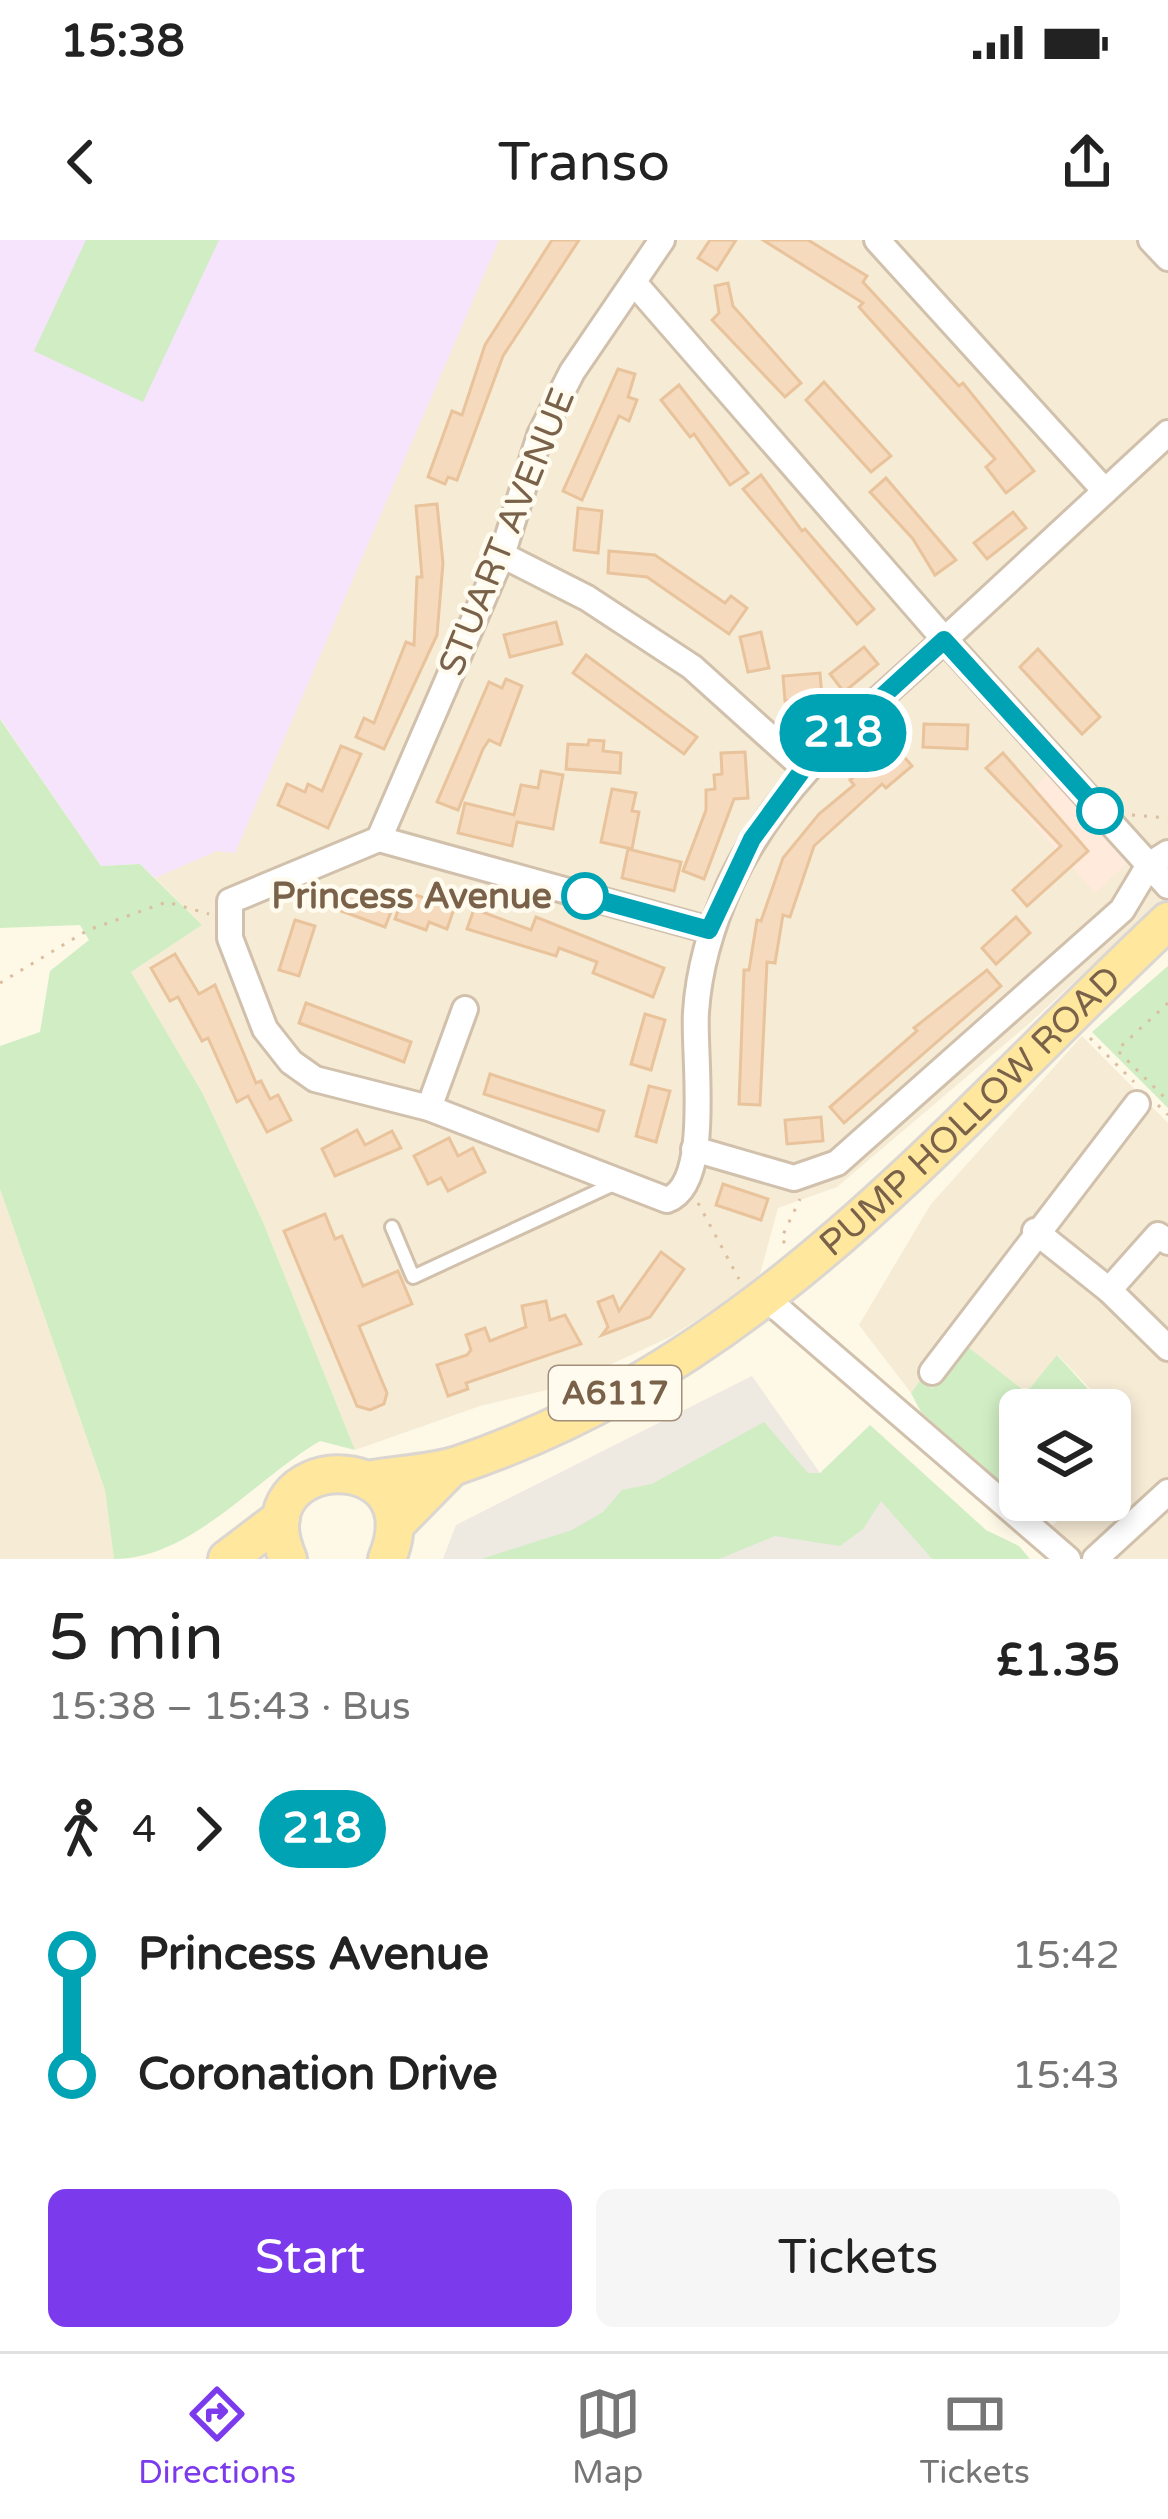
<!DOCTYPE html>
<meta charset="utf-8">
<style>
:root{--surface:#fff;--page:#f6f6f6;--text:#222;--muted:#767676;--line:#e0e0e0;--accent:#7c3aed}
body{margin:0;font-family:"Varela Round",sans-serif;background:var(--page);color:var(--text);height:100vh;display:flex;flex-direction:column;font-size:45px;white-space:nowrap}
*{box-sizing:border-box;margin:0}
p{font-size:39px;color:var(--muted)}
.icon{flex:none;width:66px;height:66px;fill:none;stroke:currentColor;stroke-width:2;stroke-linecap:round;stroke-linejoin:round}
.map{position:relative;height:1319px;overflow:hidden}
.panel{display:flex;flex-direction:column;background:var(--surface);flex:1}
.panel>*{flex:none}
.badge{padding:0 24px;border-radius:39px;font-size:42px;line-height:78px}
.tools{position:absolute;left:999px;top:1149px;display:grid;gap:24px}
.tools a{display:grid;place-items:center;width:132px;height:132px;border-radius:18px;background:var(--surface);box-shadow:0 6px 18px #0003;font-size:60px}
.map>.badge{position:absolute;translate:-50% -50%;box-shadow:0 0 0 6px #fff}
.legs{display:flex;align-items:center;gap:18px;height:132px;padding:0 48px;font-size:39px}
.legs p{margin-inline-start:auto}
.headline{display:flex;align-items:center;justify-content:space-between;height:204px;padding:0 48px}
h1{font-size:66px;font-weight:600;line-height:90px}
.primary-button{display:flex;gap:24px;margin-top:auto;padding:24px 48px}
.primary-button a{flex:1;height:138px;border-radius:18px;background:var(--accent);color:#fff;font-size:48px;font-weight:600;line-height:138px;text-align:center}
.primary-button a+a{background:var(--page);color:var(--text)}
ul{padding:0 48px;list-style:none}
li{display:flex;align-items:center;gap:42px;height:120px;font-size:45px}
li i{display:grid;place-items:center;width:18px;height:100%;margin:0 15px;background:currentColor}
li i::after{content:'';width:30px;height:30px;margin:-15px;border:9px solid;border-radius:50%;background:var(--surface)}
li p{margin-inline-start:auto}
li:first-child i{background:linear-gradient(#0000 50%,currentColor 0)}
li:last-child i{background:linear-gradient(currentColor 50%,#0000 0)}
.status{display:flex;justify-content:space-between;align-items:center;height:84px;padding:0 60px;background:var(--surface);direction:ltr}
.status svg{height:33px;fill:currentColor}
header{display:flex;justify-content:space-between;align-items:center;height:156px;padding:0 48px;background:var(--surface);font-size:54px;font-weight:600}
.tabs{display:flex;justify-content:space-around;align-items:center;height:168px;border-top:3px solid var(--line);background:var(--surface);font-size:33px;color:var(--muted)}
.tabs a{display:grid;justify-items:center;gap:6px}
.tabs .on{color:var(--accent)}
.map>svg:first-child{display:block}
.residential{fill:#f6ebd5}
.commercial{fill:#ffeadb}
.industrial{fill:#eee9e1}
.education{fill:#f5e4fb}
.green{fill:#d0edc4}
.building{fill:#f5dabd;stroke:#e9c39c;stroke-width:3}
.lines{fill:none;stroke-linecap:round;stroke-linejoin:round}
.service-casing{stroke:#d1c1ac;stroke-width:18}
.minor-casing{stroke:#d1c1ac;stroke-width:30}
.primary-casing{stroke:#dcd6d0;stroke-width:42}
.path{stroke:#dbbe9f;stroke-width:3;stroke-dasharray:3 9;stroke-linecap:butt}
.service{stroke:#fff;stroke-width:12}
.minor{stroke:#fff;stroke-width:24}
.primary{stroke:#ffe79d;stroke-width:36}
.line-1-casing{stroke:#fff;stroke-width:27}
.line-1{stroke:#00a3b4;stroke-width:18}
.stop-1-dot{fill:#fff;stroke:#00a3b4;stroke-width:6}
.labels{text-anchor:middle;dominant-baseline:central;stroke-width:9;stroke-linejoin:round;paint-order:stroke}
.shield{fill:#fffbef;stroke:#a28f7b;stroke-width:3}
.shield-label{font-size:33px;font-weight:bold;fill:#7a6149}
.street-label{font-size:36px;fill:#7a6149;stroke:#fffbef}
.stop-label{font-size:36px;font-weight:bold;fill:#7a6149;stroke:#fffbef;text-anchor:end}
</style>
<div class="status"><b>15:38</b><svg viewBox="0 0 49 12"><path d="M0 12V9h3v3zM5 12V6h3v6zM10 12V3h3v9zM15 12V0h3v12zM26 1h20v11H26zM47 4h2v5h-2z"/></svg></div>
<header><svg class="icon" aria-label="back" viewBox="0 0 24 24"><path d="M15 5l-7 7 7 7"/></svg>Transo<svg class="icon" aria-label="share" viewBox="0 0 24 24"><path d="M12 15V3M7 8l5-5 5 5M5 13v7h14v-7"/></svg></header>
<div class="map">
<svg width="1168" height="1319" viewBox="0 0 1168 1319">
<rect width="100%" height="100%" fill="#fef8e7"/>
<g class="residential">
<path d="M499,0H1168V655L1032,781L837,947L778,968L760,1034L737,1054L672,1096L564,1146L480,1166L355,1210L263,982L203,854L131,732L202,685L155,638L217,611L235,612Z"/>
<path d="M1082,796L1168,883V1319H1095L1086,1310L1079,1315L1051,1287L1065,1274L1052,1260H1110V1170L1058,1115L1030,1148L932,1150L921,1139L911,1153L859,1085L931,964Z"/>
<path d="M0,949L105,1250L114,1319H0Z"/>
</g>
<path class="commercial" d="M1049,533L1127,624L1095,653L1016,564Z"/>
<path class="industrial" d="M752,1136L820,1233L881,1260L932,1319H443L456,1285Z"/>
<path class="education" d="M0,0H499L235,613L217,611L155,638L140,624L101,626L0,478Z"/>
<g class="green">
<path d="M86,0H219L143,162L34,111Z"/>
<path d="M0,479L101,626L140,624L202,685L131,732L203,854L263,982L355,1210L320,1201C255,1239 191,1319 114,1319L105,1250L0,949V806L40,792L50,731L89,700L80,685L0,688Z"/>
<path d="M1168,726V868L1092,792Z"/>
<path d="M964,1104L1023,1150L1030,1148L1057,1115L1107,1170H1020V1259L921,1172L911,1153L921,1139L932,1149Z"/>
<path d="M764,1182L808,1233H820L870,1185L986,1290L1019,1306L1030,1319H932L881,1261L863,1289L840,1306L775,1296L719,1319H481L572,1290L603,1272L622,1250L652,1244Z"/>
</g>
<g class="building">
<path d="M552,0H579L503,116L457,240L448,237L445,244L428,237L452,171L462,175L485,105Z"/>
<path d="M710,0H736L717,30L698,18Z"/>
<path d="M763,0H808L867,36L863,42L959,146L963,143L1034,231L1006,253L986,227L995,219L859,67L863,63Z"/>
<path d="M728,43L733,66L801,143L785,157L712,80L719,73L715,46Z"/>
<path d="M618,129L635,134L628,157L637,160L629,181L619,176L582,260L563,251Z"/>
<path d="M824,142L891,216L871,232L806,160Z"/>
<path d="M679,145L748,233L730,245L694,194L690,197L661,160Z"/>
<path d="M761,235L802,291L805,289L874,369L857,384L743,249Z"/>
<path d="M886,238L956,320L935,335L913,299L870,252Z"/>
<path d="M437,264L443,323L437,395L384,509L356,497L364,478L374,483L406,402L414,405L417,337H422L416,266Z"/>
<path d="M578,268L602,271L598,313L574,310Z"/>
<path d="M1013,272L1026,288L987,319L974,303Z"/>
<path d="M609,311L655,315L725,363L731,356L747,368L729,394L647,337L608,333Z"/>
<path d="M556,382L562,404L510,417L504,395Z"/>
<path d="M761,392L769,428L748,432L740,397Z"/>
<path d="M864,407L878,424L844,452L830,434Z"/>
<path d="M1038,409L1100,477L1082,494L1020,427Z"/>
<path d="M586,415L697,497L684,514L573,433Z"/>
<path d="M820,433L822,458L785,461L783,436Z"/>
<path d="M506,439L522,446L500,505L489,500L483,509L458,570L437,562L489,442L502,448Z"/>
<path d="M924,484L968,485L967,509L923,507Z"/>
<path d="M589,500L604,501L603,511L621,513L620,533L566,529L568,504L588,505Z"/>
<path d="M893,504L912,526L886,548L882,544L814,606L790,677L783,675L775,723L767,722L760,865L739,864L744,730H749L757,680L761,681L783,618L819,574L854,545L850,540Z"/>
<path d="M341,506L361,514L328,588L278,565L287,544L305,552L308,544L322,551Z"/>
<path d="M745,512L748,558L734,559L704,639L683,631L706,570V550L715,549L714,535L722,534L721,513Z"/>
<path d="M1003,513L1088,611L1027,666L1013,650L1061,606L986,528Z"/>
<path d="M541,531L563,535L553,589L517,582L512,606L458,593L465,563L514,575L521,545L538,548Z"/>
<path d="M612,549L636,553L632,571L639,572L632,609L601,602Z"/>
<path d="M628,609L681,622L674,651L622,638Z"/>
<path d="M344,649L393,667L385,687L336,669Z"/>
<path d="M405,651L454,669L447,689L429,682L426,690L395,679Z"/>
<path d="M474,669L531,690L536,677L664,728L653,757L593,733L597,722L559,708L556,716L467,689Z"/>
<path d="M1016,677L1030,693L996,724L982,708Z"/>
<path d="M295,680L315,686L299,736L279,730Z"/>
<path d="M175,714L199,754L215,745L256,843L261,841L270,859L278,855L291,880L267,892L248,856L237,862L208,798L202,801L178,757L170,761L151,728Z"/>
<path d="M987,730L1001,746L844,883L830,867L917,791L914,788Z"/>
<path d="M306,763L411,802L404,822L299,783Z"/>
<path d="M645,774L665,780L651,830L631,824Z"/>
<path d="M490,834L604,871L598,891L484,854Z"/>
<path d="M649,846L670,851L656,902L636,896Z"/>
<path d="M821,877L823,901L787,904L785,880Z"/>
<path d="M357,890L365,905L392,891L401,908L335,936L322,909Z"/>
<path d="M449,898L458,916L473,908L485,932L448,951L441,938L428,944L414,916Z"/>
<path d="M723,944L768,959L761,980L716,965Z"/>
<path d="M325,974L335,999L342,996L363,1046L398,1031L412,1064L359,1086L387,1153L384,1164L370,1170L357,1166L284,991Z"/>
<path d="M661,1012L684,1029L650,1077L602,1095L608,1087L598,1062L613,1056L619,1071Z"/>
<path d="M546,1061L550,1080L565,1075L581,1104L466,1143L468,1149L448,1156L437,1125L467,1115L471,1110L466,1095L485,1088L490,1101L526,1087L522,1066Z"/>
</g>
<g class="lines">
<g class="service-casing">
<path id="service" d="M392,987L413,1037L618,942"/>
</g>
<g class="minor-casing">
<g id="minor">
<path d="M877,0L1105,251"/>
<path d="M1151,0L1168,18"/>
<path d="M636,45L944,399L1168,646"/>
<path d="M502,315L587,358L692,427L804,528"/>
<path d="M379,599L502,315L540,195L572,132L662,0"/>
<path d="M709,690L379,599L230,661V698L265,789L291,822L315,839L429,868L667,960C713,944 693,815 696,772C699,725 712,684 731,642C778,542 860,477 940,404C1016,334 1092,263 1168,193"/>
<path d="M429,868L465,769"/>
<path d="M694,909L794,938L837,923L1122,670L1149,625L1168,613"/>
<path d="M1035,991L1109,1050L1168,1108"/>
<path d="M1109,1050L1158,995L1168,1002"/>
<path d="M767,1059L1068,1319"/>
<path d="M932,1132L1137,864"/>
<path d="M1095,1319L1168,1252"/>
</g>
</g>
<g class="primary-casing">
<g id="primary">
<path id="s1" d="M368,1240C394,1235 434,1233 458,1225C760,1123 944,892 1168,681"/>
<path d="M395,1285L452,1227"/>
<path d="M227,1319L281,1278"/>
<path d="M288,1319C239,1209 435,1203 387,1319"/>
</g>
</g>
<g class="path">
<path d="M1132,575L1168,578"/>
<path d="M0,743L88,690L167,662L209,674"/>
<path d="M1168,763L1117,810L1168,861"/>
<path d="M1090,798L1134,842"/>
<path d="M1158,865L1168,875"/>
<path d="M698,963L739,1039"/>
<path d="M785,1003L781,999L800,959"/>
</g>
<use href="#service" class="service"/>
<use href="#minor" class="minor"/>
<use href="#primary" class="primary"/>
</g>
<g class="lines">
<g class="line-1-casing">
<path id="line-1" d="M585,656L709,690L752,599L804,528L944,400L1100,571"/>
</g>
<use href="#line-1" class="line-1"/>
</g>
<g class="stop-1-dot">
<circle cx="1100" cy="571" r="21"/>
<circle cx="585" cy="656" r="21"/>
</g>
<g class="labels">
<rect class="shield" x="549" y="1126" width="132" height="54" rx="9"/>
<g class="shield-label">
<text x="615" y="1153">A6117</text>
</g>
<g class="street-label">
<text transform="translate(507 292) rotate(-68)">STUART AVENUE</text>
<text stroke="none"><textPath href="#s1" startOffset="720">PUMP HOLLOW ROAD</textPath></text>
</g>
<g class="stop-label">
<text x="552" y="656">Princess Avenue</text>
</g>
</g>
</svg>
<div class="tools">
<a><svg class="icon" aria-label="layers" viewBox="0 0 24 24"><path d="M12 4l9 5-9 5-9-5zM3 14l9 5 9-5"/></svg></a>
</div>
<b class="badge" style="left:843px;top:493px;background:#00a3b4;color:#fff">218</b>
</div>
<section class="panel">
<div class="headline"><div><h1>5 min</h1><p>15:38 – 15:43 · Bus</p></div><b>£1.35</b></div>
<div class="legs"><svg class="icon" aria-label="walk" viewBox="0 0 24 24"><circle cx="13" cy="4" r="2"/><path d="M13 8l-2 6 4 7M11 14l-3 7M7 12l3-4h3l4 4"/></svg>4<svg class="icon" aria-label="forward" viewBox="0 0 24 24"><path d="M9 5l7 7-7 7"/></svg><b class="badge" style="background:#00a3b4;color:#fff">218</b></div>
<ul>
<li><i style="color:#00a3b4"></i><b>Princess Avenue</b><p>15:42</p></li>
<li><i style="color:#00a3b4"></i><b>Coronation Drive</b><p>15:43</p></li>
</ul>
<div class="primary-button"><a>Start</a><a>Tickets</a></div>
</section>
<nav class="tabs">
<a class="on"><svg class="icon" aria-label="directions" viewBox="0 0 24 24"><path d="M12 3l9 9-9 9-9-9zM9 14v-3h6M13 9l2 2-2 2"/></svg>Directions</a>
<a><svg class="icon" aria-label="map" viewBox="0 0 24 24"><path d="M3 6l6-2 6 2 6-2v14l-6 2-6-2-6 2zM9 4v14M15 6v14"/></svg>Map</a>
<a><svg class="icon" aria-label="tickets" viewBox="0 0 24 24"><path d="M3 7h18v10H3zM15 7v10"/></svg>Tickets</a>
</nav>
